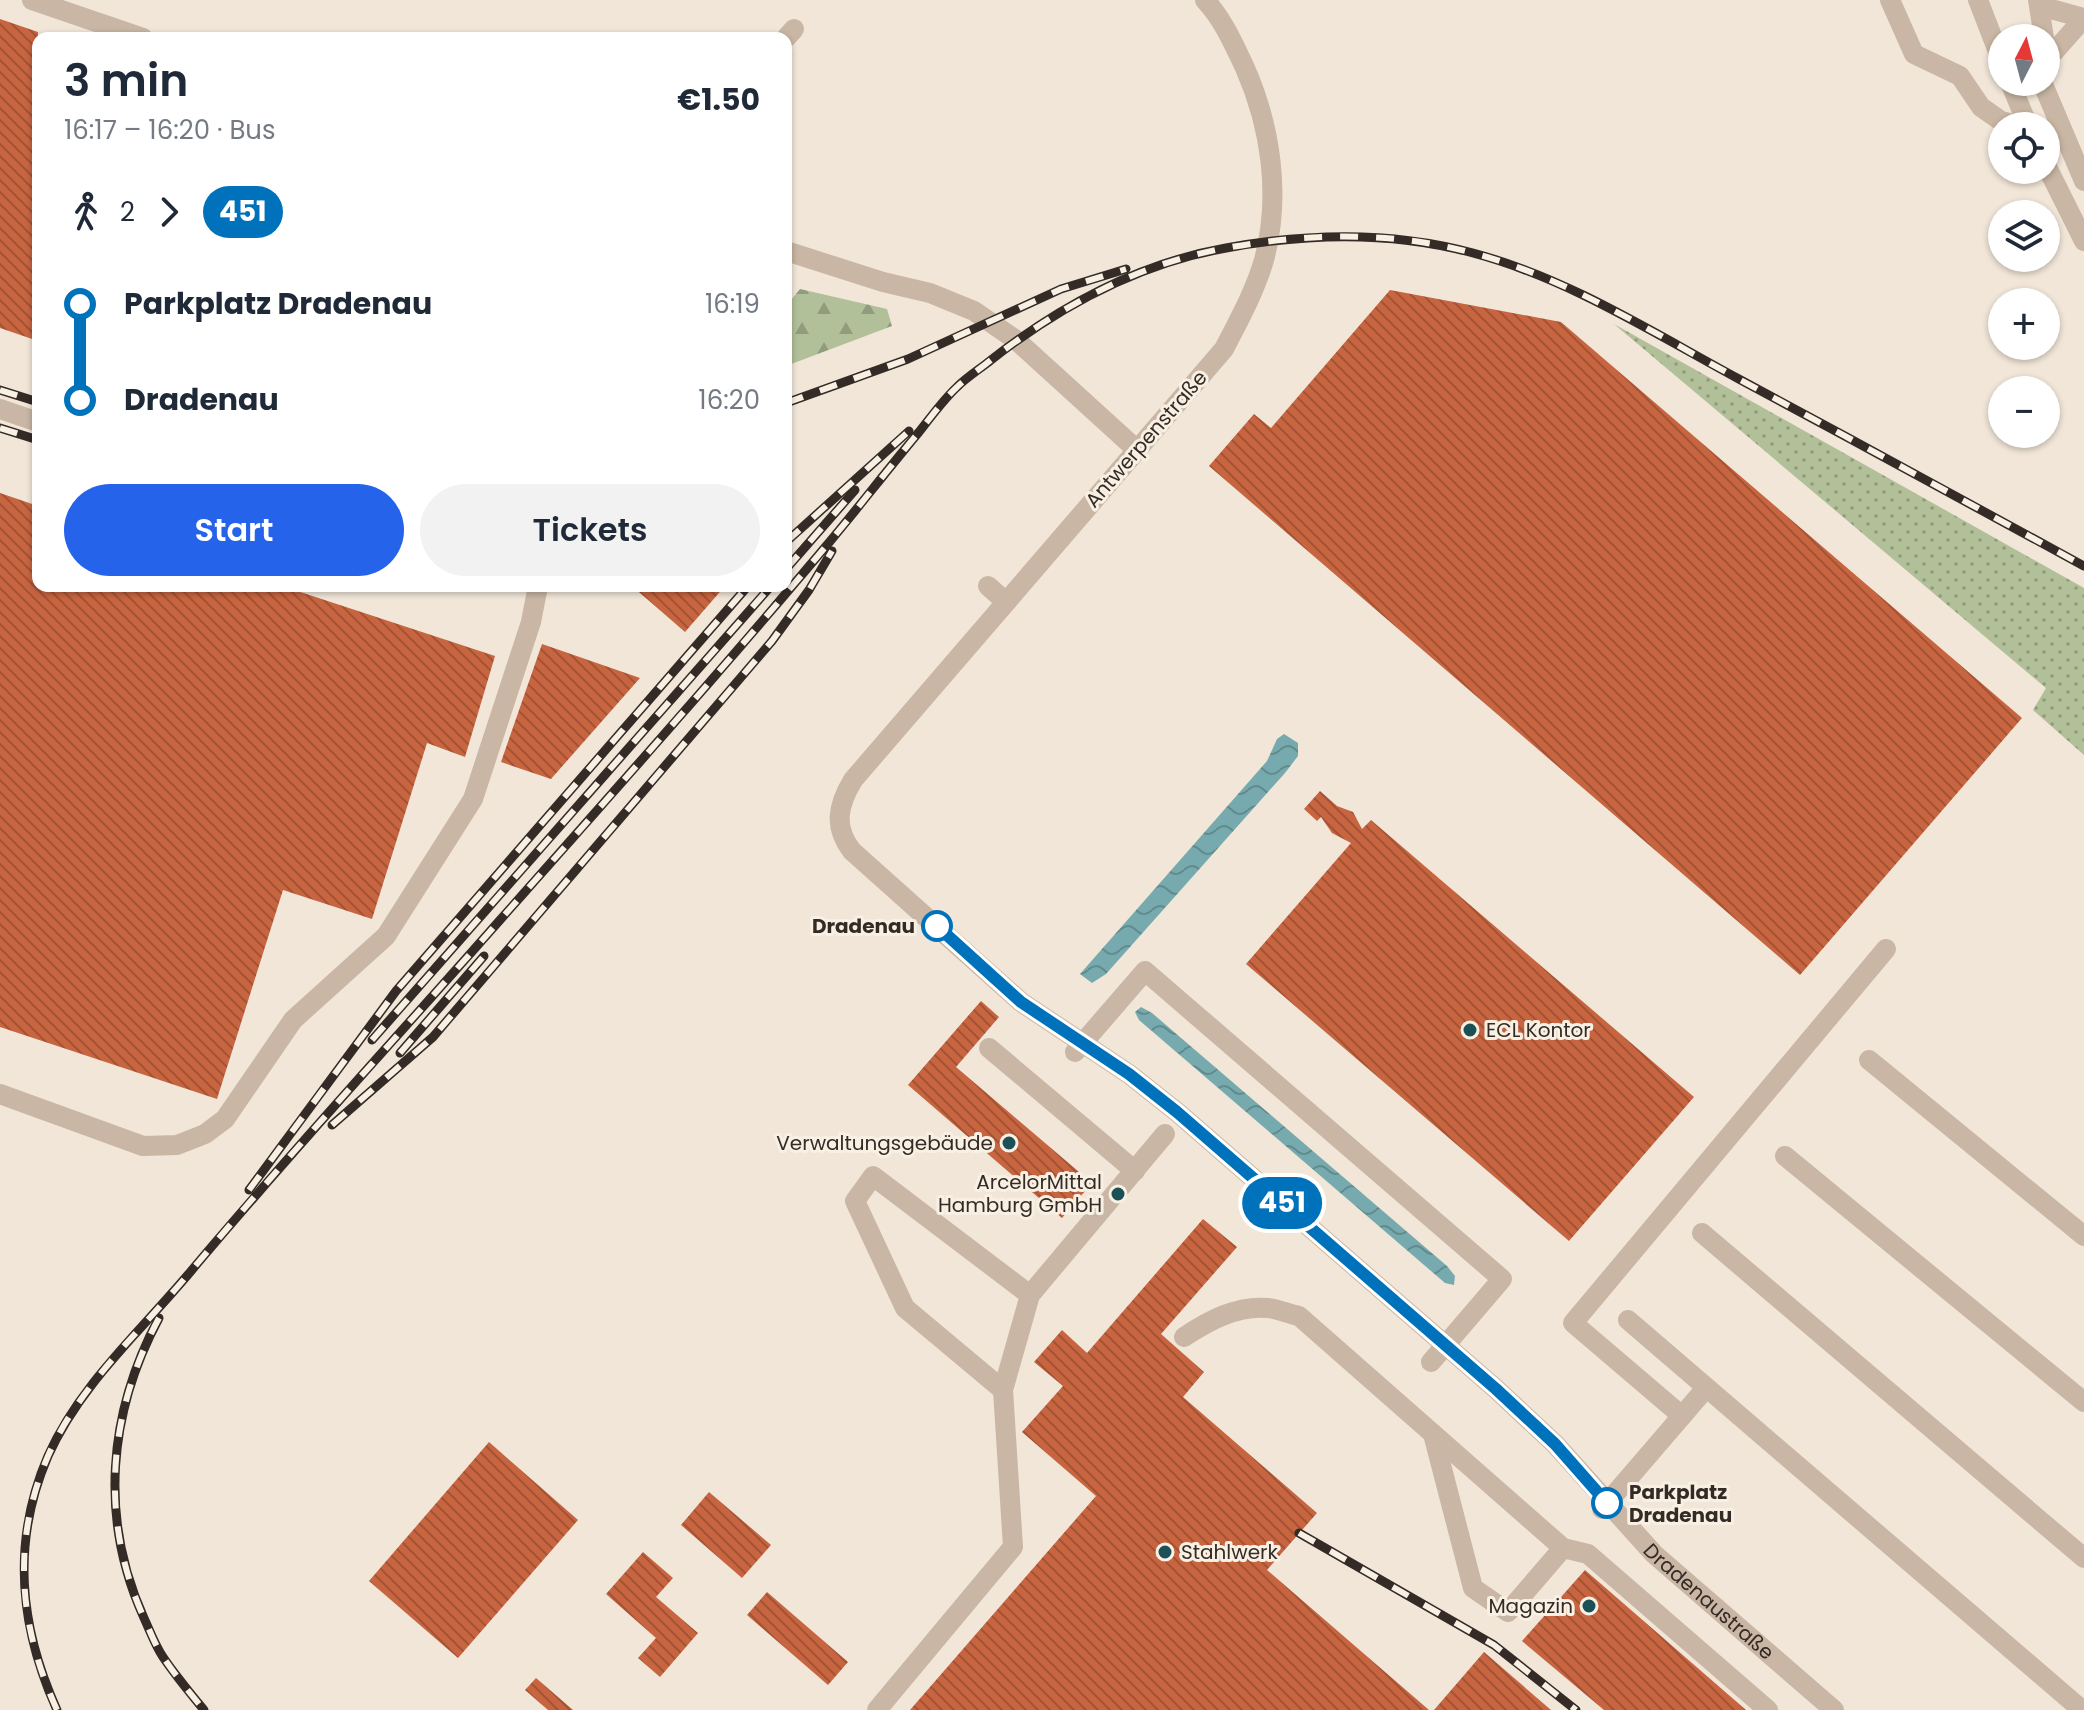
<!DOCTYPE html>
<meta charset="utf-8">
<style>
:root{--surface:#fff;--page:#f2f2f3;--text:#1f2937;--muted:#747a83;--accent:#2563eb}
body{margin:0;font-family:Poppins,sans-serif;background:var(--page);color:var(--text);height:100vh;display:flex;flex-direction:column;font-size:30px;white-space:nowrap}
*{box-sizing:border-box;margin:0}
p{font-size:26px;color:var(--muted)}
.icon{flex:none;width:44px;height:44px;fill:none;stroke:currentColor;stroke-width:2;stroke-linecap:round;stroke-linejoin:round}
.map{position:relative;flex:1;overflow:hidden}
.panel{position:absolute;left:32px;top:32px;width:760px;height:560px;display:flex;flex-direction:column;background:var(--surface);border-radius:16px;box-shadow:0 2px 6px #0004}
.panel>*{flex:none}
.badge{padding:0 16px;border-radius:26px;font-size:28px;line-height:52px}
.needle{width:52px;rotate:6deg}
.buttons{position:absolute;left:1988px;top:24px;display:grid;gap:16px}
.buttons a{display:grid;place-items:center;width:72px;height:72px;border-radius:50%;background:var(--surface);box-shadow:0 2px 6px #0004;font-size:40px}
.map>.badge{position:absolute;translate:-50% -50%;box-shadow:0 0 0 4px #fff}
.legs{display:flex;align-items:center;gap:12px;height:88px;padding:0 32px;font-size:26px}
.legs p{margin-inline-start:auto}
.summary{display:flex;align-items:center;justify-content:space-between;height:136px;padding:0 32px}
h1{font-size:44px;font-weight:600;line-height:60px}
.button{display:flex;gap:16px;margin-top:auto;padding:16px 32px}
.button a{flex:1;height:92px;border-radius:48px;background:var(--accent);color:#fff;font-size:32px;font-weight:600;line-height:92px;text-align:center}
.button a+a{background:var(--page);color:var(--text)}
ul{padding:0 32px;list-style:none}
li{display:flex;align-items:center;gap:28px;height:96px;font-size:30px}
li i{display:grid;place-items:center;width:12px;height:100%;margin:0 10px;background:currentColor}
li i::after{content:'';width:20px;height:20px;margin:-10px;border:6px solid;border-radius:50%;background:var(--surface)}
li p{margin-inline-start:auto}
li:first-child i{background:linear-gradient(#0000 50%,currentColor 0)}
li:last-child i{background:linear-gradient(currentColor 50%,#0000 0)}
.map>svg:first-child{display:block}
.grass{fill:url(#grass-dots)}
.forest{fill:url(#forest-firs)}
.water{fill:url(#water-waves)}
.building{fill:url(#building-back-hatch)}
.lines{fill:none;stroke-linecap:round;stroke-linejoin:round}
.minor{stroke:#c9b6a4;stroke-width:20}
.rail-casing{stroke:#342b26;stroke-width:9}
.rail{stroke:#f9f0e4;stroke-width:6;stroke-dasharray:18;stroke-linecap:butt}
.line-1-casing{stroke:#fff;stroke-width:18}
.line-1{stroke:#0072bc;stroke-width:12}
.stop-1-dot{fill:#fff;stroke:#0072bc;stroke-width:4}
.poi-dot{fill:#1b5056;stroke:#f9f0e4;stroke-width:3}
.labels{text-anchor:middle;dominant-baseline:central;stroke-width:6;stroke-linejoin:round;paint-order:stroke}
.street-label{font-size:20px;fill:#342b26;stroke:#f9f0e4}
.stop-label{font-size:20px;font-weight:bold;fill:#342b26;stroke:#f9f0e4;text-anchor:end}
.poi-label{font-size:20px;fill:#342b26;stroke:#f9f0e4;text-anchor:end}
</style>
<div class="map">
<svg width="2084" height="1710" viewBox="0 0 2084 1710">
<defs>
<pattern id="grass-dots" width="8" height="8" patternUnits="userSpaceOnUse" patternTransform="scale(2)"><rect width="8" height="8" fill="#b1c098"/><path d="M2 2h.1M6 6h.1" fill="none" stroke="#919c7c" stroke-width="1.8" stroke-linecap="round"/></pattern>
<pattern id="forest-firs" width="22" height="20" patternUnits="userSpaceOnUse" patternTransform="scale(2)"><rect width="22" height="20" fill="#b1c098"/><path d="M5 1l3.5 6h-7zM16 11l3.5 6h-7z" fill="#919c7c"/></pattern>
<pattern id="water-waves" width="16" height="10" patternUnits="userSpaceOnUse" patternTransform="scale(2)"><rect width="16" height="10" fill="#77aaae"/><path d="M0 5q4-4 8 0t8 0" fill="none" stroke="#628b8d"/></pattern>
<pattern id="building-back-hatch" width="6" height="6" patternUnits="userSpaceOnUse" patternTransform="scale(2)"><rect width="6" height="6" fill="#c76541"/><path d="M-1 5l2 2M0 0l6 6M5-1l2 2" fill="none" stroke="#a25336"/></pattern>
</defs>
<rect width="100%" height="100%" fill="#f1e6d8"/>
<path class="grass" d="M1614,324L2084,588V755L2033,710L2046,688Z"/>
<path class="forest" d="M800,289L887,309L892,326L786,366V306Z"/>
<g class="water">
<path d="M1284,734L1298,743V756L1285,773L1106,974L1092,983L1080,974L1267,761L1277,739Z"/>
<path d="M1141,1007L1152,1013L1447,1266L1455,1276L1454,1285L1445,1283L1139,1020L1135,1012Z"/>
</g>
<g class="building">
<path d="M0,19L38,32V341L0,328Z"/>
<path d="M1390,290L1561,322L2022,718L1800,975L1209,466L1254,414L1271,428Z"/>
<path d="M0,493L38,506V586H282L495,656L465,757L427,743L372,919L283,890L217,1099L0,1027Z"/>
<path d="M632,586H725L685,632Z"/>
<path d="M542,644L640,678L551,779L501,762Z"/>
<path d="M1320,791L1337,806L1353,812L1362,829L1371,820L1694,1097L1569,1241L1246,964L1351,843L1332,833L1321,817L1317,821L1304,809Z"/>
<path d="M981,1001L999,1017L956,1067L1092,1183L1062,1218L908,1085Z"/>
<path d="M1203,1219L1237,1247L1161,1334L1204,1372L1183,1397L1317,1513L1267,1570L1429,1710H910L1096,1496L1022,1432L1063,1386L1034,1362L1062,1330L1087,1353Z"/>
<path d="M489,1442L578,1520L458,1658L369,1581Z"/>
<path d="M709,1492L771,1545L742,1578L681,1525Z"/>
<path d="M643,1552L673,1578L656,1597L698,1633L660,1677L638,1658L656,1638L606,1594Z"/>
<path d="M1585,1570L1746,1710H1604L1522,1641Z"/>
<path d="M767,1592L848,1662L828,1685L747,1615Z"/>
<path d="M1484,1652L1551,1710H1434Z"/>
<path d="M536,1678L573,1710H548L525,1690Z"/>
</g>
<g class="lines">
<g class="minor">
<path d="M32,0L143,38"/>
<path id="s1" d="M1205,0C1223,19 1234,45 1245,68C1271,127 1281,196 1264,260C1255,291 1239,320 1224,349L853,780C838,805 833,827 852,851L1021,1002L1129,1074L1177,1112L1496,1389L1555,1444L1654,1554L1834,1710"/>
<path d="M1890,0L1914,54L1960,76L1981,107L2001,121L2020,126"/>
<path d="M1978,0L2002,62"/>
<path d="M2038,0L2044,38"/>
<path d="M2040,6L2084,18"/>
<path d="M786,38L794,29"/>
<path d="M2046,61L2084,18"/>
<path d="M2010,82L2028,126"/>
<path d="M2042,82L2084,181"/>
<path d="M2046,165L2084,241"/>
<path d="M786,251L883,282L930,293L974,311L1016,340L1137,450"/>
<path d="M0,409L38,422"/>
<path d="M988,586L1006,602"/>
<path d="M989,1048L1135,1171"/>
<path d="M1075,1052L1145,971L1502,1279L1431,1362"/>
<path d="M1869,1060L2084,1236"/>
<path d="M0,1094L143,1146L177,1145L205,1134L225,1119L293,1020L386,936L473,799L531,622L538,586"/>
<path d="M1785,1156L2084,1402"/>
<path d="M1702,1233L2084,1558"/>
<path d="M1628,1320L2082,1710"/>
<path d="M1184,1337C1208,1321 1237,1305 1268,1308C1278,1309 1289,1314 1299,1316L1563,1548L1588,1554L1768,1710"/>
<path d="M1003,1390L905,1308L855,1201L873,1176L1030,1295"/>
<path d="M1682,1416L1573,1323L1886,949"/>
<path d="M1433,1434L1473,1588L1508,1612L1563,1548"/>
<path d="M1602,1509L1706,1388"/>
<path d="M877,1710L1013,1547L1003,1390L1030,1295L1165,1134"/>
</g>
<g class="rail-casing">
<g id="rail">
<path d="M0,390L38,402"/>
<path d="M786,403L908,359L1061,289L1126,269"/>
<path d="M0,428L38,440"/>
<path d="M786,542L909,431"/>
<path d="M786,569L855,490"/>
<path d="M372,1040L771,586"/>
<path d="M400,1053L484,956"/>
<path d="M332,1125L433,1037L772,641L809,590L832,551"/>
<path d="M249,1190L396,991L748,586"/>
<path d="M159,1318C108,1413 99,1519 144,1618C150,1631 155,1645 163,1657C175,1675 190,1693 204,1710"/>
<path d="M1299,1533L1494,1645L1576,1710"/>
<path d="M57,1710C19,1626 11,1542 48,1456C80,1384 142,1330 191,1271C291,1152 397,1037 500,920C610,796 720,672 827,545C858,508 888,469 919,432C931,417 943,400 957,387C967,377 980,369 991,360C1060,306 1140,263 1226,248C1308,233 1392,231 1473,253C1567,278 1652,332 1737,378C1853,440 1968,503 2084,566"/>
</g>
</g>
<use href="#rail" class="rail"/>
</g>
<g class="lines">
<g class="line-1-casing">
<path id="line-1" d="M937,926L1021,1002L1129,1074L1177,1112L1496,1389L1555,1444L1607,1503"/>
</g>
<use href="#line-1" class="line-1"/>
</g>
<g class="stop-1-dot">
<circle cx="937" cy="926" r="14"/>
<circle cx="1607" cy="1503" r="14"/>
</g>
<g class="poi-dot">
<circle cx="1470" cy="1030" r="8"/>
<circle cx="1009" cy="1143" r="8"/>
<circle cx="1118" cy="1194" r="8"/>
<circle cx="1165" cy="1552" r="8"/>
<circle cx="1589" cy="1606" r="8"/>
</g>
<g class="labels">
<g class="street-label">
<text transform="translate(1146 439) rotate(-49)">Antwerpenstraße</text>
<text stroke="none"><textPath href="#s1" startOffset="2160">Dradenaustraße</textPath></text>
</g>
<g class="stop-label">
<text x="915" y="926">Dradenau</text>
<text x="1629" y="1492" text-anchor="start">Parkplatz<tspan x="1629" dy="23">Dradenau</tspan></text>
</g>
<g class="poi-label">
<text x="1486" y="1030" text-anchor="start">ECL Kontor</text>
<text x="993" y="1143">Verwaltungsgebäude</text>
<text x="1102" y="1182">ArcelorMittal<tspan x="1102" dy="23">Hamburg GmbH</tspan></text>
<text x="1181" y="1552" text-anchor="start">Stahlwerk</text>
<text x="1573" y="1606">Magazin</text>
</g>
</g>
</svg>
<div class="buttons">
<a><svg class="needle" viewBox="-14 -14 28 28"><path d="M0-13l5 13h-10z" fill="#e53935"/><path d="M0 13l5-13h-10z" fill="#747a83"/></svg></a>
<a><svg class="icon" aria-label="locate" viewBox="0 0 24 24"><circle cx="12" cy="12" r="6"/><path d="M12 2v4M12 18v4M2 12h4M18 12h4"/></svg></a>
<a><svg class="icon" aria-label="layers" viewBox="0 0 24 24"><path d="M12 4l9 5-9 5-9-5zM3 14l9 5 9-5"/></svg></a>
<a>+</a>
<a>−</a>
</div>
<b class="badge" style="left:1282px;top:1203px;background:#0072bc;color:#fff">451</b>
<section class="panel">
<div class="summary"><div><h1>3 min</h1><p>16:17 – 16:20 · Bus</p></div><b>€1.50</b></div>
<div class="legs"><svg class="icon" aria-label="walk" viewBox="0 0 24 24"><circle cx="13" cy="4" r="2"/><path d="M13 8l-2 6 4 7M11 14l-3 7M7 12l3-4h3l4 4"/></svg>2<svg class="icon" aria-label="forward" viewBox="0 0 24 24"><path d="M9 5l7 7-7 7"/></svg><b class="badge" style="background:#0072bc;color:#fff">451</b></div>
<ul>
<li><i style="color:#0072bc"></i><b>Parkplatz Dradenau</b><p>16:19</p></li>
<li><i style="color:#0072bc"></i><b>Dradenau</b><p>16:20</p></li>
</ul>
<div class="button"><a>Start</a><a>Tickets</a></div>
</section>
</div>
